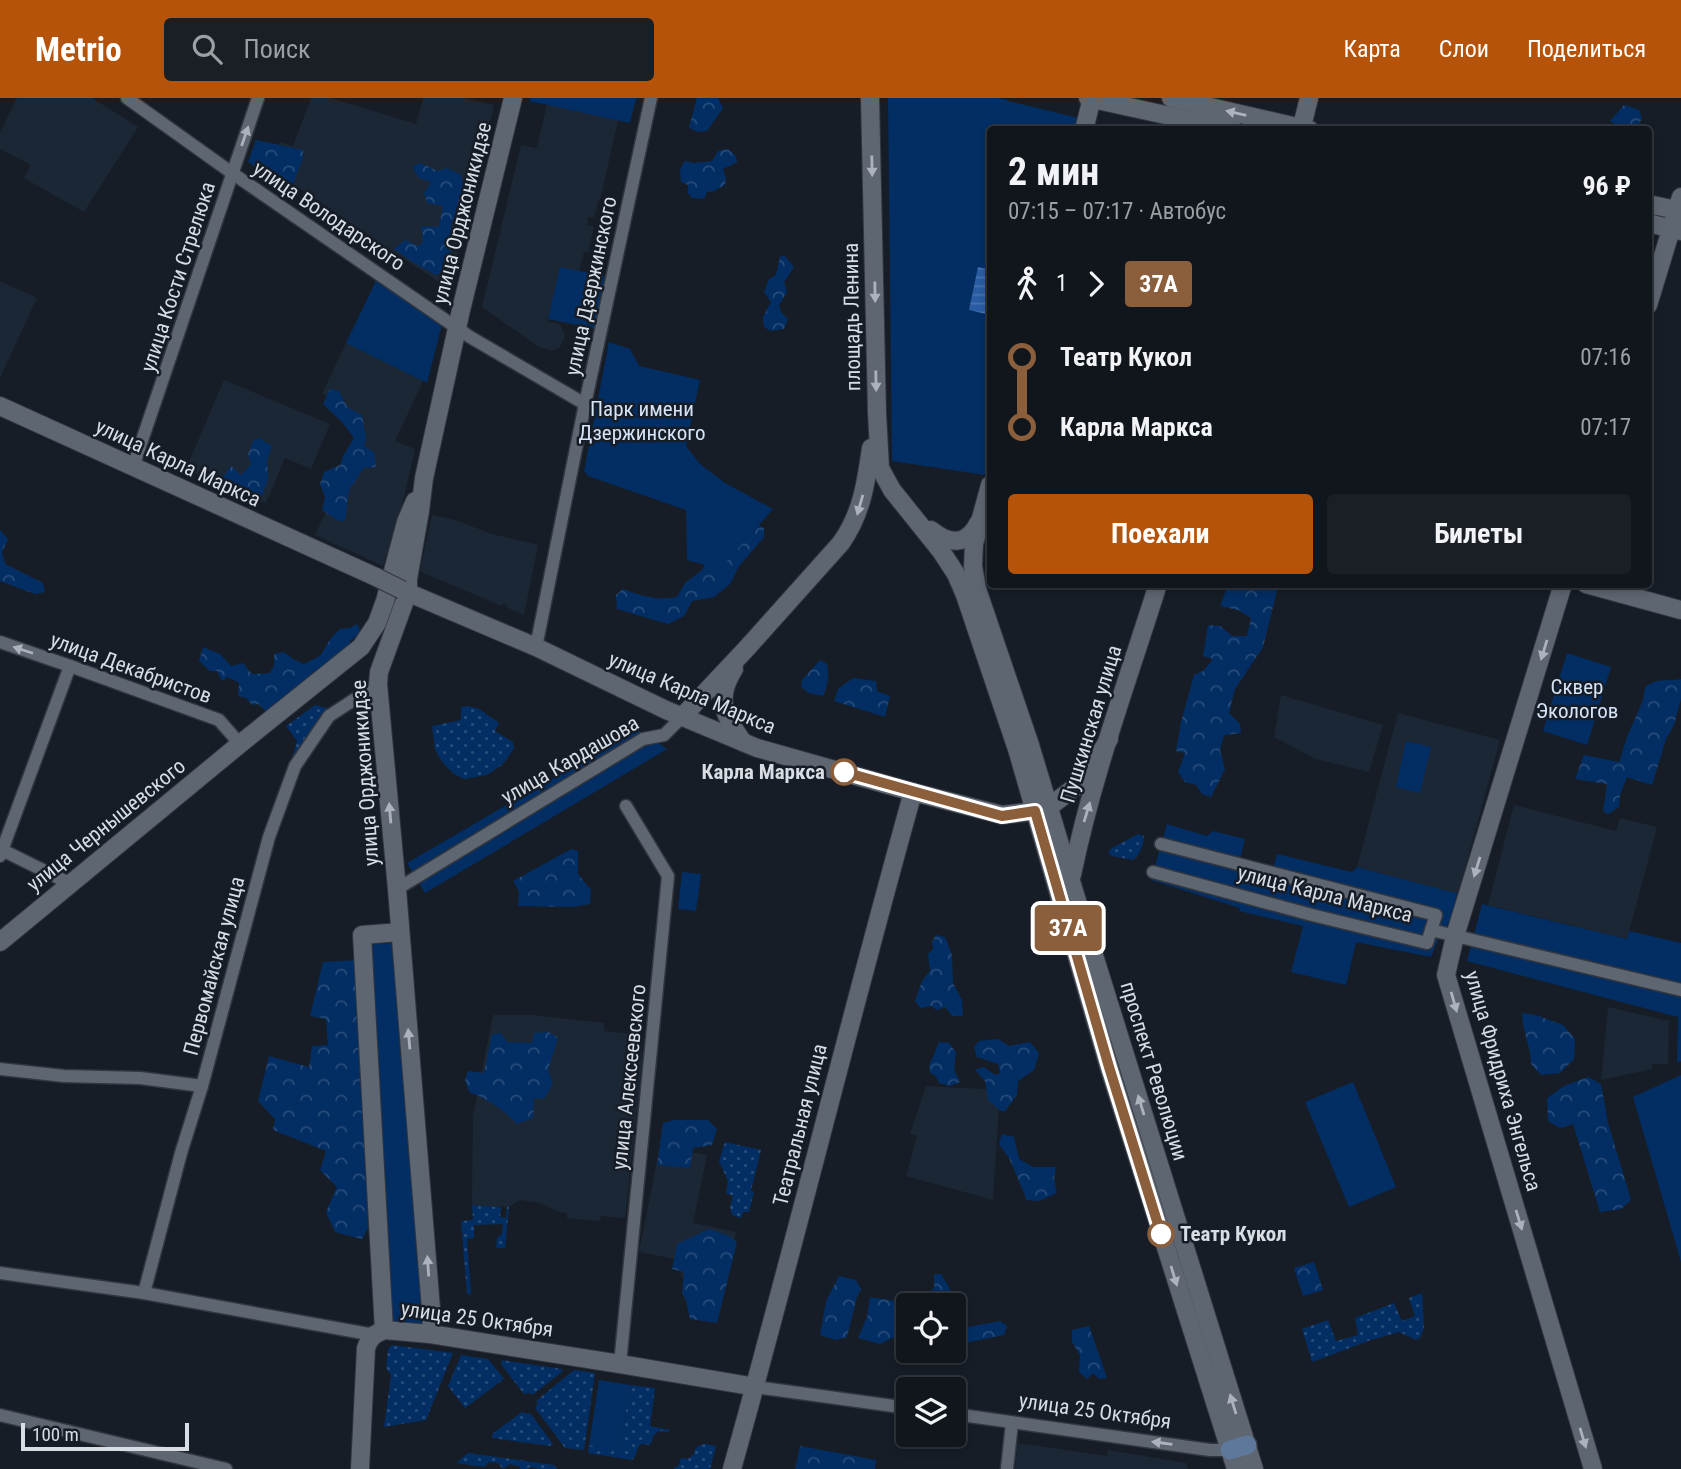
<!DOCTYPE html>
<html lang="ru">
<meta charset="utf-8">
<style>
:root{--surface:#10161c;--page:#191f25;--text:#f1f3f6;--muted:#9c9fa3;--line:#30353b;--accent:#b45309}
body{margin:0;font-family:"Roboto Condensed",sans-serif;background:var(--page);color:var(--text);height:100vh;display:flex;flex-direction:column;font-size:26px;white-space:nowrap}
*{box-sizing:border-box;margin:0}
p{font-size:23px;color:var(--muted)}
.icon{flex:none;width:38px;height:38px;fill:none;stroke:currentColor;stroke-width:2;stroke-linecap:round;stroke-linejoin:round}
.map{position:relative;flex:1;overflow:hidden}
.panel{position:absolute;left:987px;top:28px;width:665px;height:462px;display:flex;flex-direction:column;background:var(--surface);border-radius:7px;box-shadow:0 4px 10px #0003,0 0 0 2px var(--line)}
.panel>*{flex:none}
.badge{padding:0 14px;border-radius:5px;font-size:24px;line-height:46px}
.tools{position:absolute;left:896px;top:1195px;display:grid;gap:14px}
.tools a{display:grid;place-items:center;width:70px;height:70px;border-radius:7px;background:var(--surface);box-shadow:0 4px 10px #0003,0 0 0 2px var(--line);font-size:35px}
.scale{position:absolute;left:21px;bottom:18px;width:168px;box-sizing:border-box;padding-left:7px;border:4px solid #d8dde4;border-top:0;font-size:19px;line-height:24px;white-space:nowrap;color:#d8dde4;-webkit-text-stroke:5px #161d26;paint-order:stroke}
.map>.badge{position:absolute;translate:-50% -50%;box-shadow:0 0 0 4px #fff}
.legs{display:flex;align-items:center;gap:10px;height:77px;padding:0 21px;font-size:23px}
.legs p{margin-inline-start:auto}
.summary{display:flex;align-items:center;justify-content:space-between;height:119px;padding:0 21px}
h1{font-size:38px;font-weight:700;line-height:52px}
.cta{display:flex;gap:14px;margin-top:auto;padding:14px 21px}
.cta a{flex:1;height:80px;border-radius:7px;background:var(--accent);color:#fff;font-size:28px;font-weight:700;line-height:80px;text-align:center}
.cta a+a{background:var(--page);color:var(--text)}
ul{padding:0 21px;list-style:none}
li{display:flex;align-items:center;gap:24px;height:70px;font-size:26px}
li i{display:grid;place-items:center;width:10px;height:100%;margin:0 9px;background:currentColor}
li i::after{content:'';width:18px;height:18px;margin:-9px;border:5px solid;border-radius:50%;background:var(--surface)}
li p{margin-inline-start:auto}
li:first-child i{background:linear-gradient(#0000 50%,currentColor 0)}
li:last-child i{background:linear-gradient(currentColor 50%,#0000 0)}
header{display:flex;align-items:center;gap:42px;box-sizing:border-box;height:98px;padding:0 35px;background:var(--accent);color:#fff}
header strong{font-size:33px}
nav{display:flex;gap:38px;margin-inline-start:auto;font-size:24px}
.search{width:490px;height:63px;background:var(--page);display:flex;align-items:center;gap:18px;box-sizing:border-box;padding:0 24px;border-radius:7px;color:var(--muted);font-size:26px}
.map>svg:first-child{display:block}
.built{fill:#1c2735}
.grass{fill:url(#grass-dots)}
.forest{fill:url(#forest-crowns)}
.park{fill:#032e64}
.water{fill:url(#water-rules)}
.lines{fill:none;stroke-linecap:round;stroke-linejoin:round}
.street-casing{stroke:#32363e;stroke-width:15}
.secondary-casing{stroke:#32363e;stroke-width:20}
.primary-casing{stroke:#32363e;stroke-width:22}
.street{stroke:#5e6671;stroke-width:12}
.secondary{stroke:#5e6671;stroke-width:18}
.primary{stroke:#5e789c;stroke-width:19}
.secondary-bridge-casing{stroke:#32363e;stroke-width:20;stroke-linecap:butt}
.secondary-bridge{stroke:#5e6671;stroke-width:18}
.oneway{fill:#adb3bc}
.line-1-casing{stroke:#fff;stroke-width:16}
.line-1{stroke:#8b5e3c;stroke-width:10}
.stop-1-dot{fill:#fff;stroke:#8b5e3c;stroke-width:3.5}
.labels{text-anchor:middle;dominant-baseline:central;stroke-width:5;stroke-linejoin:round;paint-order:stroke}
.street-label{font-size:21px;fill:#d8dde4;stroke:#161d26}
.park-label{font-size:21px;fill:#d5e3f7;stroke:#161d26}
.stop-label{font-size:21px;font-weight:bold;fill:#d8dde4;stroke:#161d26;text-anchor:end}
</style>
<header>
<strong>Metrio</strong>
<div class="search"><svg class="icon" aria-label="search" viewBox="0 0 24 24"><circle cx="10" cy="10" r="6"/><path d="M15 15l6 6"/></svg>Поиск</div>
<nav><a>Карта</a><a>Слои</a><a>Поделиться</a></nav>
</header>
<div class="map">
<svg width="1681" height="1371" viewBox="0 0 1681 1371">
<defs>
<pattern id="grass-dots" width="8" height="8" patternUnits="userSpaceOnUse" patternTransform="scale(1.75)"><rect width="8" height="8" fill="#032e64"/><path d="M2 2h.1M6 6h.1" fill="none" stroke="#274c7a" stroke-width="1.8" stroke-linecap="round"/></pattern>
<pattern id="forest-crowns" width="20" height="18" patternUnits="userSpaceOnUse" patternTransform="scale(1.75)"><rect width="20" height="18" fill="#032e64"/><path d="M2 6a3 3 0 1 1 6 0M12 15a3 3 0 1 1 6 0" fill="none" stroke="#274c7a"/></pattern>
<pattern id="water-rules" width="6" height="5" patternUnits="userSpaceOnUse" patternTransform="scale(1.75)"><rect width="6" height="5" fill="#295ca2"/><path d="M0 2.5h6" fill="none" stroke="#4773af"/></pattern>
</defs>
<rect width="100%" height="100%" fill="#161d26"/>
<g class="built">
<path d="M17,0H92L138,29L84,114L24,80L31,67L0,51V35Z"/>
<path d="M311,0H331L416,26L423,0H464L494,7L449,191L268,69L280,44L293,48Z"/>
<path d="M547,6L618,22L601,99L598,103L594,119H588L587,127L594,129L588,154H584L579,173L560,170L548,224L557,225L561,228L565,238L560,249L552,253L539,249L482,209L521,47L537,50Z"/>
<path d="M0,183L37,200L0,280Z"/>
<path d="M346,245L423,283L395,343L415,351L398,425L383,468L315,437L366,330L329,312L334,302L322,296Z"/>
<path d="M224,282L330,326L311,371L285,360L266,405L186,371Z"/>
<path d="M432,417L455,422L492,436L538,447L524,517L510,511L504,505L502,508L421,474L420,472Z"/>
<path d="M1281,597L1383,627L1369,674L1316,661L1274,639Z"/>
<path d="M1398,615L1500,642L1458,796L1357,769Z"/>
<path d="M1514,707L1616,733L1620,720L1657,729L1627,841L1488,807Z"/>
<path d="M1608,909L1669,923L1668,966H1652V971L1601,982Z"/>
<path d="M493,917H532L604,925V933L642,937V963L625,1120L601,1118L600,1123L567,1120V1115L559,1114L541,1105L520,1102L509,1109L472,1107L473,1018Z"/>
<path d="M926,988L1000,992L993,1102L906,1078L917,1038L910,1036Z"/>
<path d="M660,1048L707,1057L693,1125L736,1134L725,1187L681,1179L684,1163L639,1154Z"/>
<path d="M1018,1345L1107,1358L1108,1352L1186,1365L1188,1371H1015Z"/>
</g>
<g class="grass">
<path d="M315,607L326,610H336L290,666L297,643L286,628Z"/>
<path d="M468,608L479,611L499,625L495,633L513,644L514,650L503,666L487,677L464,681L454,676L443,665L435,652L432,628L461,622V609Z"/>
<path d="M1138,736L1144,738C1144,746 1139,758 1133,762L1112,758L1109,756V753L1112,750Z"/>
<path d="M725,1044L761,1052L751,1093L754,1094L749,1114H743L741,1120L732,1117L730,1109L733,1098L726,1095L728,1083L719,1063Z"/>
<path d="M472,1107L501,1109L500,1119L506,1120L507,1109H509L505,1150H496L497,1140L502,1136L503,1126L474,1127V1140L467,1141L471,1196H467L461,1123L473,1122Z"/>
<path d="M1422,1195L1424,1230L1420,1240L1416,1242L1399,1234L1371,1242L1312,1264L1302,1231L1328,1222L1336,1243L1358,1237L1355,1220L1394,1205L1402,1223L1415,1218L1409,1200Z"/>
<path d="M392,1247L453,1255L426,1322L384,1329L391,1277L386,1270L388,1251Z"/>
<path d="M461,1257L488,1261L504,1281L465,1310L448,1288Z"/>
<path d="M502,1262L562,1271V1274L532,1297L531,1295L524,1296L501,1266Z"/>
<path d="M574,1272L595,1275L584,1352L565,1350L535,1310L538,1305L536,1303Z"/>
<path d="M630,1287L655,1290L650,1328L670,1332L668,1334L659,1333L653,1338L652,1344L649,1347L641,1346C635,1352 637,1358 632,1362L588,1355L589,1347L620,1351Z"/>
<path d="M522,1314L528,1316L530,1315L553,1346L550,1348L492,1340V1336Z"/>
<path d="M705,1346L716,1348L710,1371H673L679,1367L680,1362L682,1360L688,1361L694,1356C695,1348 698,1348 705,1346Z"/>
<path d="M468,1355L554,1367L557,1371H540L530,1369L528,1371H521L519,1368L510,1366L503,1371L498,1365L489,1364L484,1369L456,1365Z"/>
</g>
<g class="forest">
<path d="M697,0H718L723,10L707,33L699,34L691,31L689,29Z"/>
<path d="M1624,7L1639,12L1642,20L1637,30L1622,31L1610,23Z"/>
<path d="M256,42L303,52V60L291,91L283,88L248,64Z"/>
<path d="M728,51L736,58L737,64L723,71L726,80L725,87L714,93L707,94L704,101L692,100L688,95V87L681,84L680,71L685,63L694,65L712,63L718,53Z"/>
<path d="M420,65L438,73L447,70L460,76L466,94L451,126V151L449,171L436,177L414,165L394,151L405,142L418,148L423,144L421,128L439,129L443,108L427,105L424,95L431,84L419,80L412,69Z"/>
<path d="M780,158H785L794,169L784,184L787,194L779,207L781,214L788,221L784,231L771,233L764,229L763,219L771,204L764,194L769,181L776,177Z"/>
<path d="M330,291L339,293L347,309L362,317L366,340L364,348L374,354L376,369L364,370L349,392L345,423H339L322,412L325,399L320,386L324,374L340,367L343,358L354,340L342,324L323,306Z"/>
<path d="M259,340L272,348L267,362L268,381L262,398L239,393L223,379L231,368L241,377L251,366L248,357L253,343Z"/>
<path d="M748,423L764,430V439L739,468L730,486L714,499L692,503L684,518L668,526L617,511L616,497L623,491C643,498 656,503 677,499L685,485L701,473L716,450Z"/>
<path d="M0,432L8,441L2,454L5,466L43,485L45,494L35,496L0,483Z"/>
<path d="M1228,487H1281L1277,493L1263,549L1235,591L1229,615L1240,626L1241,635L1224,637L1220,652L1225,671L1211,699L1202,696L1196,687L1185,684L1178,674L1185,655L1176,653L1181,624L1194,577L1203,573L1213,561L1203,558L1208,527L1220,528L1232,538H1247L1251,520L1238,512L1220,508Z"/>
<path d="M357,526L361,534L350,543L349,552L306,586L266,613L258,606L252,607L246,600L238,598L239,585L228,579L222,583L217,573H210L199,563L203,549L220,556L231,568L243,565L252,576L270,575L274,567V556L284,554L293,561L304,566L320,558L331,540L340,531L350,530Z"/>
<path d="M820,562L827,566C829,578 828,587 823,598L809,595L801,589L802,582Z"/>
<path d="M853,580L876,583L877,593L890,598L885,619L834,603L838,591Z"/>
<path d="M1681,581V601L1674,627L1666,641L1652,687L1627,679L1620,697L1619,709L1608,716L1603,713L1607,686L1575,681L1584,657L1619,664L1627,639L1643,602L1645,589C1660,579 1664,584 1681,581Z"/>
<path d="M571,751L578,753V776L591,792L590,806L572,809L518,808L519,793L513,783Z"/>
<path d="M936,837L945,839L952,857L953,885L962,902L963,918H952L945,909L937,912L931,908L921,910L915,903L922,883L930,873L928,856L933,851L932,844Z"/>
<path d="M360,862L372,1123L362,1141L335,1134L326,1114L337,1089L320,1072L326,1053L273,1032L275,1021L258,1003L269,958L309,969L312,948L328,947L326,921L310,918L323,864Z"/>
<path d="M1522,915L1536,917L1563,927L1575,941L1574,961L1560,975L1541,977L1531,966C1531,948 1522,933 1522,915Z"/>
<path d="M549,934L558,940L548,972L553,985L544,1001L534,1000L533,1020L517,1026C503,1011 488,1001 469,994L465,982L468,973L484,975L492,936L501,935L507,944L532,945L534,935Z"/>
<path d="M998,941L1009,948L1030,944L1039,955L1034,972L1018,983L1017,997L1005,1013H1001L988,1002L985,983L975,972L984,969L995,977L1000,975L998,966L977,959L974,949L979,943Z"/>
<path d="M939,944L949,945L956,954L954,972L960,984L950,988L939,985L936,978L930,975L929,968Z"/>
<path d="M1588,979L1601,986L1608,1025L1631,1102L1621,1111L1600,1114L1573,1026L1560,1030L1548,1023L1547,1000L1564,988Z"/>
<path d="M673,1022H708L717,1031L712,1047L693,1050L690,1070L657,1067L663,1025Z"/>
<path d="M1002,1036L1014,1039L1019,1061L1033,1069H1056L1054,1081L1057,1095L1039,1103L1026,1102L1025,1097L1009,1060L999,1046Z"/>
<path d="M709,1131L727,1137L737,1144L717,1225L690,1221L686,1202L682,1195L684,1174L672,1171L677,1146Z"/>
<path d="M1314,1164L1323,1192L1303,1198L1294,1170Z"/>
<path d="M934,1176H941L958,1205L968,1229L1000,1223L1007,1228L1004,1237L969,1244L959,1250H954V1208L927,1207L923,1201L934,1190Z"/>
<path d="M839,1178L856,1182L861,1191L857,1199L847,1239L836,1242L820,1237L826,1203Z"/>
<path d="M870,1199L895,1203L908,1213L906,1238L892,1240L880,1246L858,1240L867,1219Z"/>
<path d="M1089,1228L1107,1280L1099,1281L1093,1275L1087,1281L1079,1274L1080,1257L1072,1244V1232Z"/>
<path d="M800,1348L876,1362L875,1371H795Z"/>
</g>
<g class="park">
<path d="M531,0H636L630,25L530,3Z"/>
<path d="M888,0H997L1078,20L1075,31L990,32V356L985,377L892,363Z"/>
<path d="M560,169L609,179L598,231L548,221Z"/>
<path d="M376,183L442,226L427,285L346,245Z"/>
<path d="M609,244L630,251L639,268L700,282L686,348L700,366L725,385L773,411L720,471L687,462L686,412L588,378L584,373Z"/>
<path d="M1567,555L1611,569L1587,647L1543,633Z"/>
<path d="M637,631L667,651L425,795L407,765Z"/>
<path d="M1406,643L1431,649L1420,695L1396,689Z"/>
<path d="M1167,726L1207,738L1213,733L1245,741L1240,761L1273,770L1277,756L1352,774L1357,769L1463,797L1458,816L1441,834L1431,859L1356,844L1346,887L1291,874L1303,828L1239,813L1240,810L1151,782Z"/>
<path d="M682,774L701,776L696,813L678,811Z"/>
<path d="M1482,806L1627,841L1629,833L1681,845V963L1677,965L1678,919L1467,863Z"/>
<path d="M393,845L422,1217L426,1221L424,1229L391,1228L368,847Z"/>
<path d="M1681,977V1164L1633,999Z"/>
<path d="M1353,984L1396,1089L1349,1109L1305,1004Z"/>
<path d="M599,1282L630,1287L620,1352L589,1347Z"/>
</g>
<path class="water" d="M978,169L990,172V217L969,212Z"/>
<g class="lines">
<g class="street-casing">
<g id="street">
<path d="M127,0L232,75L470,239L585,306"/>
<path d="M133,369L258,0"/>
<path d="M0,544L70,568L219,622L240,646"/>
<path d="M536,549L585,306L651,0"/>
<path d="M1161,746L1436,817L1431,832"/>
<path d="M0,751L71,786"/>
<path d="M0,758L70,568"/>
<path d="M1153,774L1312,817L1427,845L1431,832L1681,892"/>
<path d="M397,791L643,641L664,637L682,619"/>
<path d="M0,971L64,978L140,980L202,988"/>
<path d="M0,1175L144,1195L374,1237"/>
<path d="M144,1195L181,1055L202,988L269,739L295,668L329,618L378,586"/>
<path d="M620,1266L668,778L626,708"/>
<path d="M756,1289L908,1310"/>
<path d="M954,1316L1210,1352H1230"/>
<path d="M0,1317L226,1371"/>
<path d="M1007,1371L1012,1325"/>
</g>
</g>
<g class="secondary-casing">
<g id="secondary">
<path d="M870,0L877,315L880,370L892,392L941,453L956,476L965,497L1017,651L1109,969L1236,1371"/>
<path d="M1088,0L1234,32"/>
<path d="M1171,0L1310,32"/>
<path d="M1084,32L1092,0"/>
<path d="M1301,32L1309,0"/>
<path d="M1648,106L1681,113"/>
<path d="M1648,125L1681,133"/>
<path d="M1648,207L1681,99"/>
<path d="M0,308L376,479"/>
<path d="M990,387L974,446L973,468L977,491L1030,647L1074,793L1254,1371"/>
<path d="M931,432C950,447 967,448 979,424"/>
<path d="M1563,486L1455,838L1446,877L1593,1371"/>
<path d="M1586,486L1681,512"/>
<path d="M402,492L536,549L666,612L757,650L913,694L1002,717L1035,713L1049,709L1083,683L1109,641"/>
<path d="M734,571C715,601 724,618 743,644"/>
<path d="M682,619L747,550L841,445C862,415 866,385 871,350"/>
<path d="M1072,777C1092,678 1128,582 1158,486"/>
<path d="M0,844L240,646L361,549L377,525L385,503L406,424L415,403"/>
<path d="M384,1232L362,837L400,834"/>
<path d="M430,1236L432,1223L397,791L378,586L379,574L408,494V481L420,413L424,380L461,212L513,0"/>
<path d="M360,1371L366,1250L369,1243L374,1237L384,1232L430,1236L620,1266L756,1289"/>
<path d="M732,1371C795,1146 850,919 913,694"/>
</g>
</g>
<g class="primary-casing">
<path id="primary" d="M1230,1352L1247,1347"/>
</g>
<use href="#street" class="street"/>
<use href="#secondary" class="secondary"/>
<use href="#primary" class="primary"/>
<g class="secondary-bridge-casing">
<path id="secondary-bridge" d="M376,479L402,492"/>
</g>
<use href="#secondary-bridge" class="secondary-bridge"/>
</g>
<defs><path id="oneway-solid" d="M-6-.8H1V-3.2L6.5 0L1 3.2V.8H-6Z" transform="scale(1.75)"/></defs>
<g class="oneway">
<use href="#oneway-solid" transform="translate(1236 15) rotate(-167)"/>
<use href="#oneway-solid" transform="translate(245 38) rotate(-71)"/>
<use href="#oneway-solid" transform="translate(872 68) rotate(89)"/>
<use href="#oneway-solid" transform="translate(875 194) rotate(89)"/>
<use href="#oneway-solid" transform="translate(876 283) rotate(89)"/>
<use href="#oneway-solid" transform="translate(860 407) rotate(106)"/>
<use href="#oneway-solid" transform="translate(23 552) rotate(-162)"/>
<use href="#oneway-solid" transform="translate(1544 552) rotate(107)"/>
<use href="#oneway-solid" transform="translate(1087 714) rotate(-73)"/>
<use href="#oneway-solid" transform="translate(390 715) rotate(-95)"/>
<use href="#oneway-solid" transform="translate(1477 769) rotate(107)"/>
<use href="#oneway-solid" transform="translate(1454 904) rotate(74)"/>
<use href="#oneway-solid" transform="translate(409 941) rotate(-95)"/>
<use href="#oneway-solid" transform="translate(1141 1007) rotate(-107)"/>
<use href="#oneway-solid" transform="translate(1519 1122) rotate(73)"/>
<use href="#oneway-solid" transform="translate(428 1168) rotate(-94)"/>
<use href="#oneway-solid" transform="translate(1174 1178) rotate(73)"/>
<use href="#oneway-solid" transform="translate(1233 1306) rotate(-107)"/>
<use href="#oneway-solid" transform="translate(1583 1340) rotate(73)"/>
<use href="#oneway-solid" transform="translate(1162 1345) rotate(-172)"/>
</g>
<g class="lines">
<g class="line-1-casing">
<path id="line-1" d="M844,674L1002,718L1035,713L1109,969L1161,1136"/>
</g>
<use href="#line-1" class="line-1"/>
</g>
<g class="stop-1-dot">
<circle cx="844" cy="674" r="12"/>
<circle cx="1161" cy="1136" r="12"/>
</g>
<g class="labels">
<g class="street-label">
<text transform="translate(462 115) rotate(-76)">улица Орджоникидзе</text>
<text transform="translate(329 118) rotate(34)">улица Володарского</text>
<text transform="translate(178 179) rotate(-72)">улица Кости Стрелюка</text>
<text transform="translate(591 188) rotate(-78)">улица Дзержинского</text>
<text transform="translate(852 219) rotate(-91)">площадь Ленина</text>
<text transform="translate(178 365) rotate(25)">улица Карла Маркса</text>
<text transform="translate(131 570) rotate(20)">улица Декабристов</text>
<text transform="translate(692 595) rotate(23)">улица Карла Маркса</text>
<text transform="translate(1091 626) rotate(-73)">Пушкинская улица</text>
<text transform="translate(570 662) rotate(-30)">улица Кардашова</text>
<text transform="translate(365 675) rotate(-94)">улица Орджоникидзе</text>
<text transform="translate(106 727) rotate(-39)">улица Чернышевского</text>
<text transform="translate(1325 796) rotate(14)">улица Карла Маркса</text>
<text transform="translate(214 868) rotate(-75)">Первомайская улица</text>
<text transform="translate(1154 973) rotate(73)">проспект Революции</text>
<text transform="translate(629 979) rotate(-84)">улица Алексеевского</text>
<text transform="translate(1503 983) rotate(74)">улица Фридриха Энгельса</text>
<text transform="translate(800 1027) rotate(-76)">Театральная улица</text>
<text transform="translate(477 1221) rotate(8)">улица 25 Октября</text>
<text transform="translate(1095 1313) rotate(8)">улица 25 Октября</text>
</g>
<g class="park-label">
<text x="642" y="311">Парк имени<tspan x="642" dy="24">Дзержинского</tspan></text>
<text x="1577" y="589">Сквер<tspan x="1577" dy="24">Экологов</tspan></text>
</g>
<g class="stop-label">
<text x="825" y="674">Карла Маркса</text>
<text x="1180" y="1136" text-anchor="start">Театр Кукол</text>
</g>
</g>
</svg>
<div class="tools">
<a><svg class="icon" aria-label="locate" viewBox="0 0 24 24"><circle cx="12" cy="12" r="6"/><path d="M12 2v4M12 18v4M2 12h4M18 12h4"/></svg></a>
<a><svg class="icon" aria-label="layers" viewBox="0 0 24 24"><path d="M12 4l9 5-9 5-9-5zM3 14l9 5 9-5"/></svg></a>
</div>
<div class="scale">100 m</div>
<b class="badge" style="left:1068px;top:830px;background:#8b5e3c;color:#fff">37А</b>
<section class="panel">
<div class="summary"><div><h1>2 мин</h1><p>07:15 – 07:17 · Автобус</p></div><b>96 ₽</b></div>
<div class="legs"><svg class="icon" aria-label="walk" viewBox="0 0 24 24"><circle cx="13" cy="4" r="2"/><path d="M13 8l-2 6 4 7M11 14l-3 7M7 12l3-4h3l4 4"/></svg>1<svg class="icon" aria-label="forward" viewBox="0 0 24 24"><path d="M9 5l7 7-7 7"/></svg><b class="badge" style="background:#8b5e3c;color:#fff">37А</b></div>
<ul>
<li><i style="color:#8b5e3c"></i><b>Театр Кукол</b><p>07:16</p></li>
<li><i style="color:#8b5e3c"></i><b>Карла Маркса</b><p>07:17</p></li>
</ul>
<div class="cta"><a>Поехали</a><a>Билеты</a></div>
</section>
</div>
